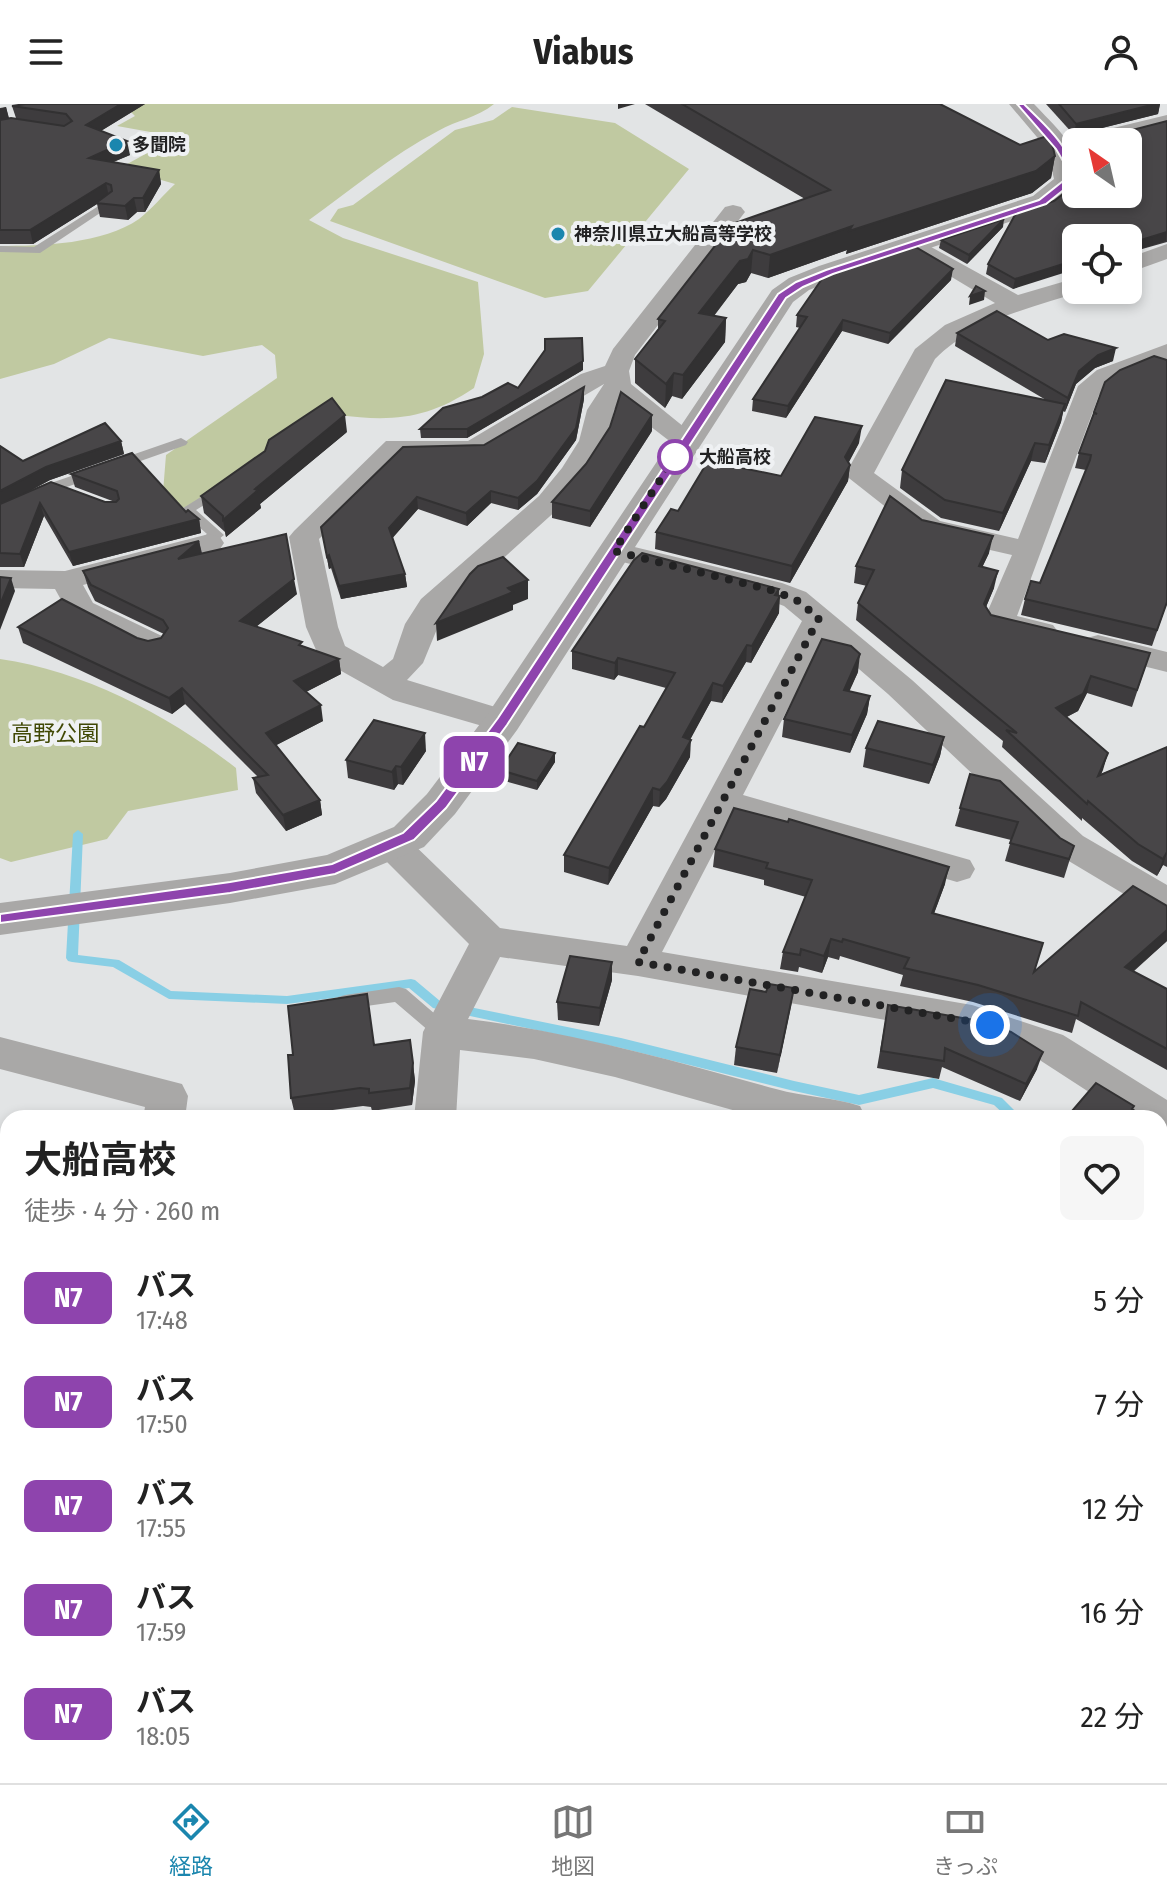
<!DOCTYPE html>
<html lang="ja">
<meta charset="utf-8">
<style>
:root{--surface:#fff;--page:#f6f6f6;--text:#222;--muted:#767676;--line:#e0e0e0;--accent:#1b86ae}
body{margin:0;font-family:"Fira Sans Condensed","Noto Sans JP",sans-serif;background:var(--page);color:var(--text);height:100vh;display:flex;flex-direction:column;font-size:30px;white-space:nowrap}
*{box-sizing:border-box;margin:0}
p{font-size:26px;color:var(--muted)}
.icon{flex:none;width:44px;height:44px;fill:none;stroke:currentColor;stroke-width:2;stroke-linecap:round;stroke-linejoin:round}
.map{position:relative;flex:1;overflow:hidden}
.side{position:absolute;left:0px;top:1006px;width:1168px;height:674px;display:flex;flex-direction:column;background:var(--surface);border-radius:24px 24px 0 0;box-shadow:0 4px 12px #0003}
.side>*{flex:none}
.badge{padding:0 16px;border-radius:12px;font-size:28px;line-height:52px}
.needle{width:52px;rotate:326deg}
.tools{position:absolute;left:1062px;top:24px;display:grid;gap:16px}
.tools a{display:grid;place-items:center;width:80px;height:80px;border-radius:12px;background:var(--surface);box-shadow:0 4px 12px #0003;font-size:40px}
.you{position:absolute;width:40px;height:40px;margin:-20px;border:6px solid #fff;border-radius:50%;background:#1a73e8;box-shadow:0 0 0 12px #1a73e833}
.map>.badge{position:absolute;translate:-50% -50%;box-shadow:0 0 0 4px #fff}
.round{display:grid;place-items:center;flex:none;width:84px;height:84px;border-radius:12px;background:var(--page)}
.headline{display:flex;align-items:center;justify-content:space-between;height:136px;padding:0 24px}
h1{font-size:38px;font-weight:700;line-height:60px}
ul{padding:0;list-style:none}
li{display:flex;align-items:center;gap:24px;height:104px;padding:0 24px}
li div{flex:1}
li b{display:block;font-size:30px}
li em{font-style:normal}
li .badge{min-width:88px;font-weight:700;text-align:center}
header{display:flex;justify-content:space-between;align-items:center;height:104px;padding:0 24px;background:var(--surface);font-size:36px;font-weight:700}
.dock{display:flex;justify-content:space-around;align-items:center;height:112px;border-top:2px solid var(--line);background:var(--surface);font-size:22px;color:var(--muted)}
.dock a{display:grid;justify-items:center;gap:4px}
.dock .current{color:var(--accent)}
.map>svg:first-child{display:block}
.green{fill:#c0c9a1}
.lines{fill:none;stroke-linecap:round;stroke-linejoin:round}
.stream{fill:#89cfe5;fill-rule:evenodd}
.service{fill:#a9a8a7;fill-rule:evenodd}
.minor{fill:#a9a8a7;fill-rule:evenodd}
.tertiary{fill:#a9a8a7;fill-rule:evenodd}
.wall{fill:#3e3c3e}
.shaded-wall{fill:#323132}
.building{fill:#484648;stroke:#323132;stroke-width:2}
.line{fill:#8e44ad;stroke:#fff;stroke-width:2}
.walk{stroke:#222223;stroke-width:8;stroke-dasharray:0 14.4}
.poi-dot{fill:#1b86ae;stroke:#eff1f3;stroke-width:3}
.stop-dot{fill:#fff;stroke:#8e44ad;stroke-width:4}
.labels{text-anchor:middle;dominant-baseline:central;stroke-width:8;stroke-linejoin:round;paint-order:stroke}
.far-poi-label{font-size:18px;font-weight:bold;fill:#222223;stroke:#eff1f3;text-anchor:start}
.far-stop-label{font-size:18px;font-weight:bold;fill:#222223;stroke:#eff1f3;text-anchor:start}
.park-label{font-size:22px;fill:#404804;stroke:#eff1f3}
</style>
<header><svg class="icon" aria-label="menu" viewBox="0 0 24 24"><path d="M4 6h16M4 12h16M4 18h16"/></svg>Viabus<svg class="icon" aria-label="person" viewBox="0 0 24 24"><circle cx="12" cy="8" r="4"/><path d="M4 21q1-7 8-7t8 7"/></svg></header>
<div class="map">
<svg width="1167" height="1679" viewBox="0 0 1167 1679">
<rect width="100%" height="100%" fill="#e2e4e5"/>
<g class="green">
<path d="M123,0H494C477,14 457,16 438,27C392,51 351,86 309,116L343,134L478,178L484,250L474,284C428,315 393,318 338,311L200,403L173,404L163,388L166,351L277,274L275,251L262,241L203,252L109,234L54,260L0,275V142C42,142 103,140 139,115C152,105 163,91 175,80L120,64L167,38L154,33L156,29L117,22L135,12Z"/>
<path d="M512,3L615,19L689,65L588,187L545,194L330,117L338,105L353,101L455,26L493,16Z"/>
<path d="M0,555C84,567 170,612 236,664L238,686L128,707L107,735L11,758L0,754Z"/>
<path d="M1160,1388L1167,1389V1679H62L59,1672H1160Z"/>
<path d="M8,1398V1536L0,1527V1408Z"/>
</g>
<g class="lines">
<g class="stream">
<path d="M78,726L83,730L78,851L119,856L171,887L287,892L411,875L415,876L440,897L621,934L794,977L859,991L933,974L1002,994L1022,1014H1008L994,1001L933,984L859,1001L794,987L621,944L437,905L433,904L409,884L287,900L169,895L113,863L72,858L68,857L66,854L73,730Z"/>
<path d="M1160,1116L1167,1119V1130L1160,1127Z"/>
</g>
<g class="service">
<path d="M108,96L112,97V101L40,149L0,148V142L34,143Z"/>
<path d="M181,334L188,338L186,341L61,385L0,415V406L51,379Z"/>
<path d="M220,381L227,385L225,388L196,406L224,431L209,443L204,442L200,435L207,430L180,406Z"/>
<path d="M399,883L406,885L450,923L452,928L450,933H436L395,898L345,905L338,903L336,898L338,893L345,891Z"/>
</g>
<g class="minor">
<path d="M1167,11V23L1110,38H1076V42L1073,38L1076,33Z"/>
<path d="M733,101L741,103L745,108L635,251L629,267L631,280L700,336L696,342L686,344L676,342L620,299L614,306L607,337L584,374L559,404L444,508L423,559L407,576L515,609L520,617L515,625L503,628L393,596L320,555L306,523L289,433L294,427L386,337H468L581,270L605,262L613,245L725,103ZM604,280L587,306L579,337L562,364L539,392L421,495L405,520L393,555L383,563L345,542L338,523L319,435L403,352L483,351Z"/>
<path d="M913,133L1018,191L1076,174V186H1085C1033,204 976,214 935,255L874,369L940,417L1018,435L1078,282L1097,266L1167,240V257L1115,278L1099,291L1017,512L1053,521L1058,528L1053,535C1033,540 1008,530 988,525L983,518L1012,451L920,430L845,371L915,245L945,221L995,199L905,145L901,140L905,135Z"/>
<path d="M1167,140V155L1128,169V154Z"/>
<path d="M209,430L220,433L224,439L220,445L83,481L93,499L164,533L169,540L164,547L153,550L142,547L70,512L55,485L0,484V466L65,467Z"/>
<path d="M614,438L782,479L806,488L912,576L1083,732L1167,781V811L1154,808L1057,750L888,590L824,535L743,691L970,756L975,765L970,774L957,778L732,713L662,848L972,901L1063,931L1167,996V1034L1160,1032V1014H1129L1035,953L970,931L638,872L500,853L468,915C573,928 674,957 776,985C804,993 833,993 860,1002L866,1014H761L615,973L534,955L460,946L456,1014H414L423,928L469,840L380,751L375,742L380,733L393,729L406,733L500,824L627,842L802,517L784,502L760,493L603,453L599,447L603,441Z"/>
<path d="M1098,531L1167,548V568L1087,548L1082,541L1087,534Z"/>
<path d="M0,933L182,980L188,992L185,1014H143L145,1003L0,965Z"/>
<path d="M0,1140L8,1142V1180L0,1178Z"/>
</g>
<path class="tertiary" d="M1009,0H1034C1065,33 1076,37 1076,84L1051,104L839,174L809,186L793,198L517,626L455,710L424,743L335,780L230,799L0,831V799L230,769L327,751L394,723L427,690L489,608L772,186L789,174L819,162L1033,92L1054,75L1047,45Z"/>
</g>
<g class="wall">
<path d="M145,0L101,27L130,51L113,58L159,66L161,80L145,108H137L128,116L100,113L97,100L33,140H0V4L6,3L9,14H16L12,2Z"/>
<path d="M645,0H940L1020,41L1055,52L1051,74L1032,89L846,150L847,146L768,174L751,169L746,178L738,180L714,212L726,214L725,238L682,295L672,292L665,304L635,279V255L658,225V215L805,95Z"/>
<path d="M1046,0H1160L1158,10L1074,31Z"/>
<path d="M1167,17V138L1128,149V134L1013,185L986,170L988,160L1054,97L1128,90V38H1079L1080,34L1113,31Z"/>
<path d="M1003,123L967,160L939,144L941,136Z"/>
<path d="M951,176L888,240L842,227L786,314L752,307L753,295L800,224L796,223L797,211Z"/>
<path d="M957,229L1048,236L1113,257L1095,264L1076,280L1065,308L1063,307L1061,318L1045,359L1031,357L999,427L941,414L900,384L902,366L1046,296L955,242Z"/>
<path d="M583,266L467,334H421L420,325L518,284Z"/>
<path d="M1105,278L1167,499L1152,542L1021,511L1025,495L1040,479L1086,366L1075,364L1079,349Z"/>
<path d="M584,295L576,336L537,390L518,406L491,399L467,422L418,405L392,434L405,470L407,483L341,495L331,464L329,465L321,423L484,341Z"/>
<path d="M652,327L590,423L552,414V398Z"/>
<path d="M347,328L260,400L261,404L226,433L225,428L204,409L201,392Z"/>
<path d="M121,337L124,350L50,376L24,390L115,398L75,383L71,370L186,408L199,415L201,429L73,462L44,412L24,463H0V342L23,357Z"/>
<path d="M859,339L849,358L850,361L848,377L790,479L655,445L656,428L678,407L781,372Z"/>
<path d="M922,416L989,449L982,463L994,484L986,503L991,511L1150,549L1132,603L1087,589L1078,607L1067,613L1108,649L1101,670L1167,643V763L1163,761L1157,772L1132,757L1082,714V717L1002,643L1003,637L856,516L858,499L867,482L854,479L856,462Z"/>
<path d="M199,437L202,449L297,490L256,523L303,542L339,555L341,570L306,588L323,617L276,641L320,696L322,711L286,727L256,689L253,674L258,673L185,600L172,610L23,539L18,523L137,534L148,537L161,534L164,530L95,497L88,483L83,467Z"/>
<path d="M779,485V509L751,559L746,558L722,599L711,597L690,635V653L666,695L659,703L653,702L608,781L564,768V751L644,623L666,584L618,571L614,576L572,565V547Z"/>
<path d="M858,568L849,587L870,592L867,610L850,649L782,633L784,615Z"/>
<path d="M944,633L940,652L929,680L863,663L866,644Z"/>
<path d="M426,647L403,681L398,680L394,686L348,674L346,656Z"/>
<path d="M555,649V658L537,686L501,676L500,666Z"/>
<path d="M970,670L1060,734L1074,742L1064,774L1005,757L1011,736L955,722Z"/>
<path d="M715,745L945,780L934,809L1035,867L1167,837L1133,868L1167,885V966L1076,915L1072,929L973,898L900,882L903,871L840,852L839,856L828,853L822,869L799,863L798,868L780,865L783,848L806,793L764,781V776L713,763Z"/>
<path d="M612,876L599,922L558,916L557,898Z"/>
<path d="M794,884L777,969L734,961L736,943Z"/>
<path d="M888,901L1037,965L1020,997L942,963L939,975L877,964Z"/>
<path d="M410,936L415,977L412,1001L372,1007L371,1003L363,1002L295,1011L291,994L374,941Z"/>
<path d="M1160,1023L1167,1028V1104L1160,1112Z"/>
</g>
<g class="shaded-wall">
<path d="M121,0H145L89,34L86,21Z"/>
<path d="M618,0H635L618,5Z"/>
<path d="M1155,0H1160L1158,10L1074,31L1076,20Z"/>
<path d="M6,3L9,16L0,19V5Z"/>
<path d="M127,37L130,51L92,67L89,54Z"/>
<path d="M1055,52L1051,74L1032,89L846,150L847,146L768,174L770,151Z"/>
<path d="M159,66L161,80L145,108L143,94Z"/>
<path d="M106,79L109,93L96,99L97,100L33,140L30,126Z"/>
<path d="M134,94L137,108L128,116L125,102Z"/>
<path d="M1004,115L1003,123L967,160L969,151Z"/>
<path d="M1167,128L1166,137L1128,149V140Z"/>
<path d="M753,146L751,169L746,178L738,180L698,232L699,209L740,157Z"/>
<path d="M1076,156V165L1013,185L1015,175Z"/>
<path d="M953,165L951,176L888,240L890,229Z"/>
<path d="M985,187L984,196L969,201L970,192Z"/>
<path d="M726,214L725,238L682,295L683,271Z"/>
<path d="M843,216L842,227L786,314L788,302Z"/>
<path d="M1116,244L1113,257L1095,264L1076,280L1065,308L1068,294L1079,267L1098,251Z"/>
<path d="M583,257V266L467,334V325Z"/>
<path d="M674,269L672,292L665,304L666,280Z"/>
<path d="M584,283V295L576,336L537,390L518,406V394Z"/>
<path d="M1065,300L1061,318L1045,359L1049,341Z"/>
<path d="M345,311L347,328L260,400L261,404L226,433L223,416L255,385Z"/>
<path d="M652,311V327L590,423V407Z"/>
<path d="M862,322L859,339L842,370L845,353Z"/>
<path d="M121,337L124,350L50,376L0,403V387L46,363Z"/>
<path d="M1035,339L1031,357L999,427L1003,409Z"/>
<path d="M850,361L848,377L790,479L792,462Z"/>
<path d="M491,387V399L467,422L466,409Z"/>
<path d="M417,393L418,405L390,437L389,424Z"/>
<path d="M40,399L44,412L24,463L20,450Z"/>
<path d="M199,415L201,429L73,462L69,448Z"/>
<path d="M993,432L989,449L975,479L979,462Z"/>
<path d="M199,437L202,453L178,455Z"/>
<path d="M329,451L331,464L329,465L327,453Z"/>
<path d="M998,467L994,484L980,517L984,500Z"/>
<path d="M405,470L407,483L341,495L339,482Z"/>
<path d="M11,474L15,487L0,526V501Z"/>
<path d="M294,475L297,490L243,533L240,517Z"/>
<path d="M528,476V495L513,501V506L437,537L436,519L508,484Z"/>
<path d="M779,485L777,497L780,492L779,509L751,559L752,542Z"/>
<path d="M747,541L746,558L722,599L723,582Z"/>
<path d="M860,550L858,568L842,604L844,586Z"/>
<path d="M618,554V571L614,576L615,559Z"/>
<path d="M339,555L341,570L296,593L294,577Z"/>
<path d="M1091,572L1087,589L1078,607L1052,620L1056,604Z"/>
<path d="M713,579L711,597L682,651L683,633Z"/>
<path d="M182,584L185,600L172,610L169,594Z"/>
<path d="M870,592L867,610L850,649L852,631Z"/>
<path d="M321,601L323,617L269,645L266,629Z"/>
<path d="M425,629L426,647L403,681L401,663Z"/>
<path d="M944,633L940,652L929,680L933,661Z"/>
<path d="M691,636L690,653L666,695L659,703L660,686Z"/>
<path d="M555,649V658L537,686V677Z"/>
<path d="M1108,649L1103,666L1093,689L1098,672Z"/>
<path d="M396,662L398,680L394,686L392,668Z"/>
<path d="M653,684V702L608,781L609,764Z"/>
<path d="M320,696L322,711L286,727L283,711Z"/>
<path d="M1167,748L1163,761L1157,772L1163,755Z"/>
<path d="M949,763L945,780L928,826L932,809Z"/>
<path d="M1167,826V837L1118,880L1125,863Z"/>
<path d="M831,835L828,853L822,869L824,852Z"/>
<path d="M612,858V876L599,922L600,904Z"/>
<path d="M794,884L791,902L777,969L780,951Z"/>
<path d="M1043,948L1037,965L1020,997L1026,980Z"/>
<path d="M413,959L415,977L412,1001L410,984Z"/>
<path d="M1167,1097V1104L1160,1112Z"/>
<path d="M0,1545L5,1553L8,1561V1578L0,1552Z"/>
<path d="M8,1614V1629L0,1633V1618Z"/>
</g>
<g class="building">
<path d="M25,0H121L86,21L127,37L89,54L159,66L143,94H134L125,102L96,99L112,87L111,81L106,79L30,126H0V16L11,14L64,22L72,17L66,10L12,2Z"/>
<path d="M682,0H940L1020,41L1050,31L1055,52L1036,67L849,127L852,122L770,151L753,146L748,155L740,157L699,209L726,214L683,271L674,269L666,280L635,255L665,217L658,215L732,120L830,86Z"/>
<path d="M1059,0H1155L1076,20Z"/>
<path d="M1167,17V128L1128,140V134H1076V156L1015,175L988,160L1016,109L1054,97L1076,80V90H1128V38H1084L1080,34L1084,32L1113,31Z"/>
<path d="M1004,115L969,151L941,136Z"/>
<path d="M914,142L953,165L890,229L843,216L788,302L753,295L807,213L797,211L824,172Z"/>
<path d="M976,182L985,187L970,192Z"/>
<path d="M997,207L1048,236L1064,230L1116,244L1098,251L1079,267L1068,294L957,229Z"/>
<path d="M582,234L583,257L467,325H420L443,304L482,293L508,279L518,284L545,246V235Z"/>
<path d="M1154,252L1167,256V498L1157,526L1025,495L1031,477L1040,479L1090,356L1091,351L1079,349L1094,309L1097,310L1094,308L1105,278L1120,266Z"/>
<path d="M946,276L1065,300L1049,341L1035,339L1003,409L945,396L902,366Z"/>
<path d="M584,283L576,324L537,377L518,394L491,387L466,409L417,393L389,424L405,470L339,482L329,451L327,453L321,423L403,343L484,341Z"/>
<path d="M621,288L652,311L590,407L552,398L586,360L610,323Z"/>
<path d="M332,294L345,311L255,385L258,386L223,416V412L201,392L265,347L269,336Z"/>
<path d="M815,313L862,322L845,353L850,361L792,462L656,428L671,405L678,407L708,357L781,372Z"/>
<path d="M105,319L121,337L46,363L0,387V342L23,357Z"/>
<path d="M132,349L186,408L188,406L199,415L69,448L40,399L20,450L0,449V400L51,378L105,398H116L119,395L117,387L71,370Z"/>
<path d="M890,392L922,416L993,432L979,462L998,467L984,500L991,511L1150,549L1137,586L1091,572L1083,590L1056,604L1108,649L1098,672L1167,643V748L1163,755L1138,740L1088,697L1087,700L1006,626L1017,629L858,499L874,466L856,462Z"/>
<path d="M286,430L294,475L240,517L302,538L299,541L339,555L294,577L321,601L266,629L320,696L283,711L253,674L268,671L182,584L169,594L18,523L62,495L137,534L148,537L161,534L168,524L163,516L91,481L83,467L199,437L178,455Z"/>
<path d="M642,449L779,485L775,491L780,492L752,542L747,541L723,582L713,579L683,633L691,636L667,678L660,686L653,684L609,764L564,751L640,622L644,623L675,569L618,554L615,559L572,547L634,456Z"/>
<path d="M503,453L528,476L508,484L513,488L436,519L470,470L478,462Z"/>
<path d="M0,473L11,474L0,501Z"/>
<path d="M822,535L851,542L860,550L844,586L870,592L852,631L784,615Z"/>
<path d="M374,616L425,629L401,663L396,662L392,668L346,656Z"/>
<path d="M878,617L944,633L933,661L866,644Z"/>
<path d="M518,639L555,649L537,677L500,666Z"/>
<path d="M970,670L1000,677L1060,734L1074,742L1069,755L1010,739L1018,718L960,704Z"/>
<path d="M734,704L788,718L789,715L949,763L932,809L1043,839L1034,868L1133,782L1167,802V826L1125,863L1167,885V945L1081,898L1078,912L978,881L904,864L909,854L843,835L842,838L831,835L824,852L801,845L800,851L783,848L812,776L766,764L768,759L715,745Z"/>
<path d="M570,852L612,858L600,904L557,898Z"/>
<path d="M769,880L794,884L780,951L736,943L750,885L766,888Z"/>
<path d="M367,890L374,941L410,936L413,959L410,984L369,989V985L360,984L291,994L288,951H293L288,902Z"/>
<path d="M888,901L974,916L1011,928L1043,948L1026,980L945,944L944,957L881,947Z"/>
<path d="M1096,979L1134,1002L1132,1005L1146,1014H1066Z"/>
<path d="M1160,1023L1167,1028V1094L1160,1089Z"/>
<path d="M0,1552L8,1578V1614L0,1618Z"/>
</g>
<path class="line" d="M1017,0H1024C1044,21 1078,46 1071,80L1046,100L833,170L803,183L786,194L507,621L446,704L414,736L335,770L230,789L0,819V810L230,778L332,760L403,729L436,697L498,614L778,190L796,178L826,166L1039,96L1063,77V57L1056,45Z"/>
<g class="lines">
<path class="walk" d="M675,353L614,447L771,486L795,495L819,514L638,858L990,921"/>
</g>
<g class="poi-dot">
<circle cx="116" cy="41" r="8"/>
<circle cx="558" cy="130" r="8"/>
</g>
<circle class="stop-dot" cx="675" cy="353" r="16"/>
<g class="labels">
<g class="far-poi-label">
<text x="132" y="41">多聞院</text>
<text x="574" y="130">神奈川県立大船高等学校</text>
</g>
<g class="far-stop-label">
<text x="699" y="353">大船高校</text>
</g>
<g class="park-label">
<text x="55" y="629">高野公園</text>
</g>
</g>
</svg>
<div class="tools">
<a><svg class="needle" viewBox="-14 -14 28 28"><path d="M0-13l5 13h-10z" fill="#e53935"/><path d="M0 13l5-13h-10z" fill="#767676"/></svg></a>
<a><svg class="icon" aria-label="locate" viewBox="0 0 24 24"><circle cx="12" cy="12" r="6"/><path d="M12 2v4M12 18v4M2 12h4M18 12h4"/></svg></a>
</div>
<div class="you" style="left:990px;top:921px"></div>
<b class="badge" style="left:474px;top:658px;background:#8e44ad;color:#fff">N7</b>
<section class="side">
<div class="headline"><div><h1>大船高校</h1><p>徒歩 · 4 分 · 260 m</p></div><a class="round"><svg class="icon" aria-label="heart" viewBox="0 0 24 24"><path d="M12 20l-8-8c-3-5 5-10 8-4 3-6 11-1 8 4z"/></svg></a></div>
<ul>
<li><span class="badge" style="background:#8e44ad;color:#fff">N7</span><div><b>バス</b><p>17:48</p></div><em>5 分</em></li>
<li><span class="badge" style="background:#8e44ad;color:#fff">N7</span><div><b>バス</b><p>17:50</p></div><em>7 分</em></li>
<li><span class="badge" style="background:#8e44ad;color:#fff">N7</span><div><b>バス</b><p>17:55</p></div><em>12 分</em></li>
<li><span class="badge" style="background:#8e44ad;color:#fff">N7</span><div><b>バス</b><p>17:59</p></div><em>16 分</em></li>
<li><span class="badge" style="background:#8e44ad;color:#fff">N7</span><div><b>バス</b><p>18:05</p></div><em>22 分</em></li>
</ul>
</section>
</div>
<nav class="dock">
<a class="current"><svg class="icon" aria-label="directions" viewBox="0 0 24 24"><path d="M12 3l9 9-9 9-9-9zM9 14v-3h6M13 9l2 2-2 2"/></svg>経路</a>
<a><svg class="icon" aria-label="map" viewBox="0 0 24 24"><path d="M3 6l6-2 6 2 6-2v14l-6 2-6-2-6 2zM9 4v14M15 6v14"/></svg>地図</a>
<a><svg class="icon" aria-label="tickets" viewBox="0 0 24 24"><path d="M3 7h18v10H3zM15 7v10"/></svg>きっぷ</a>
</nav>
